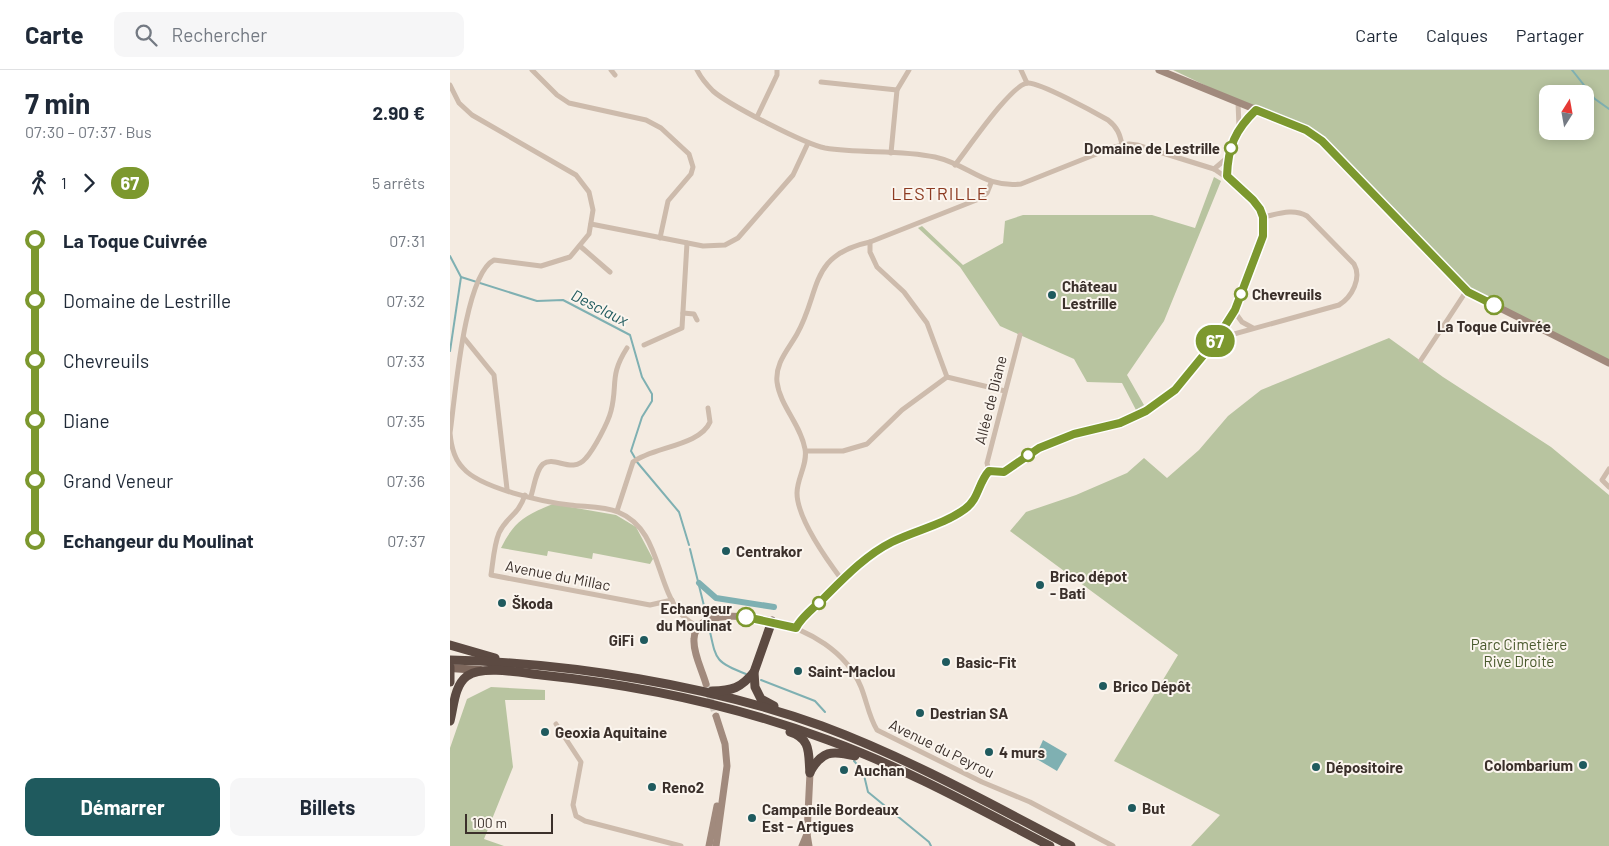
<!DOCTYPE html>
<html lang="fr">
<meta charset="utf-8">
<style>
:root{--surface:#fff;--page:#f6f6f7;--text:#1f2937;--muted:#747a83;--line:#e0e1e3;--accent:#1f5a5e}
body{margin:0;font-family:Barlow,sans-serif;background:var(--page);color:var(--text);height:100vh;display:flex;flex-direction:column;font-size:19px;white-space:nowrap}
*{box-sizing:border-box;margin:0}
p{font-size:16px;color:var(--muted)}
.icon{flex:none;width:28px;height:28px;fill:none;stroke:currentColor;stroke-width:2;stroke-linecap:round;stroke-linejoin:round}
.map{position:relative;flex:1;overflow:hidden}
.drawer{display:flex;flex-direction:column;background:var(--surface);width:450px}
.drawer>*{flex:none}
.badge{padding:0 10px;border-radius:16px;font-size:18px;line-height:32px}
.needle{width:32px;rotate:11deg}
.tools{position:absolute;left:1089px;top:15px;display:grid;gap:10px}
.tools a{display:grid;place-items:center;width:55px;height:55px;border-radius:10px;background:var(--surface);box-shadow:0 2px 12px #0003;font-size:25px}
.scale{position:absolute;left:15px;bottom:12px;width:88px;box-sizing:border-box;padding-left:5px;border:2px solid #3b302b;border-top:0;font-size:14px;line-height:18px;white-space:nowrap;color:#3b302b;-webkit-text-stroke:4px #fbf5ee;paint-order:stroke}
.map>.badge{position:absolute;translate:-50% -50%;box-shadow:0 0 0 2px #fff}
.legs{display:flex;align-items:center;gap:8px;height:55px;padding:0 25px;font-size:16px}
.legs p{margin-inline-start:auto}
.overview{display:flex;align-items:center;justify-content:space-between;height:85px;padding:0 25px}
h1{font-size:28px;font-weight:700;line-height:38px}
.button{display:flex;gap:10px;margin-top:auto;padding:10px 25px}
.button a{flex:1;height:58px;border-radius:10px;background:var(--accent);color:#fff;font-size:20px;font-weight:700;line-height:58px;text-align:center}
.button a+a{background:var(--page);color:var(--text)}
ul{padding:0 25px;list-style:none}
li{display:flex;align-items:center;gap:18px;height:60px;font-size:19px}
li i{display:grid;place-items:center;width:8px;height:100%;margin:0 6px;background:currentColor}
li i::after{content:'';width:12px;height:12px;margin:-6px;border:4px solid;border-radius:50%;background:var(--surface)}
li p{margin-inline-start:auto}
li:first-child i{background:linear-gradient(#0000 50%,currentColor 0)}
li:last-child i{background:linear-gradient(currentColor 50%,#0000 0)}
header{display:flex;align-items:center;gap:30px;box-sizing:border-box;height:70px;padding:0 25px;background:var(--surface);border-bottom:1px solid var(--line)}
header strong{font-size:24px}
nav{display:flex;gap:28px;margin-inline-start:auto;font-size:18px}
.search{width:350px;height:45px;background:var(--page);display:flex;align-items:center;gap:12px;box-sizing:border-box;padding:0 18px;border-radius:10px;color:var(--muted);font-size:19px}
main{display:flex;flex:1;min-height:0}
.map>svg:first-child{display:block}
.green{fill:#b8c4a0;fill-rule:evenodd}
.water{fill:#7fb0b2}
.lines{fill:none;stroke-linecap:round;stroke-linejoin:round}
.stream{stroke:#7fb0b2;stroke-width:2}
.canal{stroke:#7fb0b2;stroke-width:6}
.secondary-tunnel{stroke:#cfc6bd;stroke-width:7;stroke-dasharray:7 3.5;stroke-linecap:butt}
.street{stroke:#cdbbac;stroke-width:5}
.secondary{stroke:#a18a7d;stroke-width:7}
.primary{stroke:#7d675c;stroke-width:8}
.highway{stroke:#5c4a42;stroke-width:9}
.line-1-casing{stroke:#fff;stroke-width:11}
.line-1{stroke:#7c982e;stroke-width:8}
.stop-1-dot{fill:#fff;stroke:#7c982e;stroke-width:2.5}
.poi-dot{fill:#1f5a5e;stroke:#fbf5ee;stroke-width:2}
.labels{text-anchor:middle;dominant-baseline:central;stroke-width:4;stroke-linejoin:round;paint-order:stroke}
.stop-label{font-size:15px;font-weight:bold;fill:#3b302b;stroke:#fbf5ee;text-anchor:end}
.poi-label{font-size:15px;font-weight:bold;fill:#3b302b;stroke:#fbf5ee;text-anchor:start}
.street-label{font-size:15px;fill:#3b302b;stroke:#fbf5ee}
.park-label{font-size:15px;fill:#4a5a2e;stroke:#fbf5ee}
.water-label{font-size:16px;font-style:italic;fill:#1f5a5e;stroke:#fbf5ee}
.quarter-label{font-size:18px;letter-spacing:1px;fill:#8c3b22;stroke:#fbf5ee}
</style>
<header>
<strong>Carte</strong>
<div class="search"><svg class="icon" aria-label="search" viewBox="0 0 24 24"><circle cx="10" cy="10" r="6"/><path d="M15 15l6 6"/></svg>Rechercher</div>
<nav><a>Carte</a><a>Calques</a><a>Partager</a></nav>
</header>
<main>
<section class="drawer">
<div class="overview"><div><h1>7 min</h1><p>07:30 – 07:37 · Bus</p></div><b>2.90 €</b></div>
<div class="legs"><svg class="icon" aria-label="walk" viewBox="0 0 24 24"><circle cx="13" cy="4" r="2"/><path d="M13 8l-2 6 4 7M11 14l-3 7M7 12l3-4h3l4 4"/></svg>1<svg class="icon" aria-label="forward" viewBox="0 0 24 24"><path d="M9 5l7 7-7 7"/></svg><b class="badge" style="background:#7c982e;color:#fff">67</b><p>5 arrêts</p></div>
<ul>
<li><i style="color:#7c982e"></i><b>La Toque Cuivrée</b><p>07:31</p></li>
<li><i style="color:#7c982e"></i><span>Domaine de Lestrille</span><p>07:32</p></li>
<li><i style="color:#7c982e"></i><span>Chevreuils</span><p>07:33</p></li>
<li><i style="color:#7c982e"></i><span>Diane</span><p>07:35</p></li>
<li><i style="color:#7c982e"></i><span>Grand Veneur</span><p>07:36</p></li>
<li><i style="color:#7c982e"></i><b>Echangeur du Moulinat</b><p>07:37</p></li>
</ul>
<div class="button"><a>Démarrer</a><a>Billets</a></div>
</section>
<div class="map">
<svg width="1159" height="776" viewBox="0 0 1159 776">
<rect width="100%" height="100%" fill="#f4ebe1"/>
<g class="green">
<path d="M723,0H1159V293L1018,222L872,71ZM1098,24H1135V61H1098Z"/>
<path d="M764,107L771,111L714,251L677,305L694,335L686,340L672,313L637,312L624,289L550,256L510,197L468,158L472,156L513,195L553,173L555,151L573,145H702L745,158Z"/>
<path d="M939,268L993,307L1101,377L1159,425V776H741L770,745L664,691L728,585L560,461L576,442L626,425L677,403L694,388L717,408L749,380L778,346L811,320Z"/>
<path d="M103,434L166,445L186,457L203,489L200,494L143,483L142,489L98,481L97,486L51,478C64,451 76,445 103,434Z"/>
<path d="M41,617L95,620V630H55L63,697L34,769L54,776H0V678L17,629Z"/>
</g>
<path class="water" d="M593,670L617,684L607,701L585,688Z"/>
<g class="lines">
<g class="stream">
<path d="M1122,0L1145,29L1159,39"/>
<path d="M0,186L11,207"/>
<path d="M11,207L87,231L113,230L180,265L192,307L202,324V331L192,347L181,381L185,388"/>
<path d="M0,281L11,207"/>
<path d="M187,392L229,442L239,475"/>
<path d="M240,479L256,544"/>
<path d="M259,557C266,589 264,592 296,604"/>
<path d="M311,610L365,631L375,642"/>
<path d="M404,691L413,701L418,722L479,772L481,776"/>
</g>
<path class="canal" d="M249,513L266,528L324,537"/>
<path class="secondary-tunnel" d="M256,614L266,646"/>
<g class="street">
<path d="M82,0L107,25L119,33L196,50L211,58L239,84L243,97L241,104L218,131L210,168"/>
<path d="M161,0L165,5"/>
<path d="M247,0C251,8 257,15 263,21C279,35 355,74 375,78C411,84 449,79 485,87C520,95 533,118 571,114L664,77L679,74L687,75L764,99L789,116L810,139L813,147V166L785,239L766,269L725,320L696,341L670,353L624,364L589,378L554,402L539,401C528,413 529,429 515,439C493,455 466,460 442,472C416,485 395,507 374,528C365,537 351,546 346,558"/>
<path d="M571,0L577,13"/>
<path d="M371,12L447,20"/>
<path d="M0,15L9,33L22,45L126,105L139,122L143,140L139,164L120,187L91,196L44,190C14,205 5,329 0,363C1,375 4,389 13,398C30,418 93,432 120,435C135,437 154,436 168,442C210,459 205,512 230,543C235,549 242,553 248,557"/>
<path d="M788,32L789,57"/>
<path d="M307,47L327,5V0"/>
<path d="M441,83L447,20L459,0"/>
<path d="M505,95C517,80 562,13 578,13C591,13 644,42 658,50C667,57 670,64 672,75"/>
<path d="M764,99L777,88"/>
<path d="M777,106C778,76 786,61 806,40"/>
<path d="M141,154L253,176L275,175L288,168L343,105L358,73"/>
<path d="M420,172V182L427,197L454,222L477,253L497,307L555,321"/>
<path d="M130,176L160,202"/>
<path d="M784,241L792,252L803,258"/>
<path d="M233,243L244,244L247,250"/>
<path d="M14,268L44,305L57,419"/>
<path d="M766,269L889,235C902,227 912,208 904,194L857,146C843,138 828,144 813,147"/>
<path d="M194,275L232,258L237,173"/>
<path d="M971,290L1017,220"/>
<path d="M356,381H393L417,374L452,340L497,307"/>
<path d="M1159,399L1152,410L1159,417"/>
<path d="M539,401L537,393L570,265"/>
<path d="M75,425C68,446 57,446 49,463C44,475 43,492 41,505L200,535L222,530"/>
<path d="M81,426C84,417 86,400 93,394C105,385 122,405 136,388C144,379 158,353 161,341C168,314 159,306 177,278"/>
<path d="M167,441L183,392C202,377 250,376 260,352L258,338"/>
<path d="M392,510C377,490 347,448 347,423C347,408 358,394 355,379C351,355 330,336 327,312C325,293 338,280 347,264C371,222 358,185 420,172L529,129L537,123L541,113"/>
<path d="M322,551C359,560 396,581 411,617C417,632 419,647 427,660L532,712L580,732L663,776"/>
<path d="M106,654L131,692L123,735L126,746L135,751L231,776"/>
</g>
<g class="secondary">
<path d="M709,0L856,60L872,71L1018,222L1159,293"/>
<path d="M256,614C252,600 243,583 244,569C245,537 303,547 322,551"/>
<path d="M259,776L267,736"/>
<path d="M266,776L277,696L275,674L266,646"/>
<path d="M352,776L357,764"/>
<path d="M359,776L357,764L360,703"/>
</g>
<path class="primary" d="M0,598L30,600"/>
<g class="highway">
<path d="M322,551L304,602L305,617L311,629L324,636"/>
<path d="M0,575L45,588"/>
<path d="M0,590C120,593 259,615 372,656C458,688 539,733 621,776"/>
<path d="M0,597V612"/>
<path d="M262,621C282,621 291,618 304,602"/>
<path d="M0,651C4,636 4,616 17,606C32,595 73,603 91,605C188,615 287,636 378,670C455,698 527,738 600,776"/>
<path d="M340,662C362,669 358,684 360,703"/>
<path d="M360,702C372,681 381,680 405,686"/>
</g>
</g>
<g class="lines">
<g class="line-1-casing">
<path id="line-1" d="M296,547L346,558C351,547 365,537 374,528C395,507 416,485 442,472C466,460 493,455 515,439C529,429 528,413 539,401L554,402L589,378L624,364L670,353L696,341L725,320L766,270L785,240L813,166V147L810,139L803,130L777,106C778,77 785,60 806,40L856,60L872,71L1018,222L1044,235"/>
</g>
<use href="#line-1" class="line-1"/>
</g>
<g class="stop-1-dot">
<circle cx="781" cy="78" r="6"/>
<circle cx="791" cy="224" r="6"/>
<circle cx="1044" cy="235" r="9"/>
<circle cx="578" cy="385" r="6"/>
<circle cx="369" cy="533" r="6"/>
<circle cx="296" cy="547" r="9"/>
</g>
<g class="poi-dot">
<circle cx="602" cy="225" r="5"/>
<circle cx="276" cy="481" r="5"/>
<circle cx="590" cy="515" r="5"/>
<circle cx="52" cy="533" r="5"/>
<circle cx="194" cy="570" r="5"/>
<circle cx="496" cy="592" r="5"/>
<circle cx="348" cy="601" r="5"/>
<circle cx="653" cy="616" r="5"/>
<circle cx="470" cy="643" r="5"/>
<circle cx="95" cy="662" r="5"/>
<circle cx="539" cy="682" r="5"/>
<circle cx="1133" cy="695" r="5"/>
<circle cx="866" cy="697" r="5"/>
<circle cx="394" cy="700" r="5"/>
<circle cx="202" cy="717" r="5"/>
<circle cx="682" cy="738" r="5"/>
<circle cx="302" cy="748" r="5"/>
</g>
<g class="labels">
<g class="stop-label">
<text x="770" y="78">Domaine de Lestrille</text>
<text x="802" y="224" text-anchor="start">Chevreuils</text>
<text x="1044" y="256" text-anchor="middle">La Toque Cuivrée</text>
<text x="282" y="538">Echangeur<tspan x="282" dy="17">du Moulinat</tspan></text>
</g>
<g class="poi-label">
<text x="612" y="216">Château<tspan x="612" dy="17">Lestrille</tspan></text>
<text x="286" y="481">Centrakor</text>
<text x="600" y="506">Brico dépot<tspan x="600" dy="17">- Bati</tspan></text>
<text x="62" y="533">Škoda</text>
<text x="184" y="570" text-anchor="end">GiFi</text>
<text x="506" y="592">Basic-Fit</text>
<text x="358" y="601">Saint-Maclou</text>
<text x="663" y="616">Brico Dépôt</text>
<text x="480" y="643">Destrian SA</text>
<text x="105" y="662">Geoxia Aquitaine</text>
<text x="549" y="682">4 murs</text>
<text x="1123" y="695" text-anchor="end">Colombarium</text>
<text x="876" y="697">Dépositoire</text>
<text x="404" y="700">Auchan</text>
<text x="212" y="717">Reno2</text>
<text x="692" y="738">But</text>
<text x="312" y="739">Campanile Bordeaux<tspan x="312" dy="17">Est - Artigues</tspan></text>
</g>
<g class="street-label">
<text transform="translate(540 330) rotate(-76)">Allée de Diane</text>
<text transform="translate(108 505) rotate(11)">Avenue du Millac</text>
<text transform="translate(492 678) rotate(26)">Avenue du Peyrou</text>
</g>
<g class="park-label">
<text x="1069" y="574">Parc Cimetière<tspan x="1069" dy="17">Rive Droite</tspan></text>
</g>
<g class="water-label">
<text transform="translate(150 237) rotate(27)">Desclaux</text>
</g>
<g class="quarter-label">
<text x="490" y="123">LESTRILLE</text>
</g>
</g>
</svg>
<div class="tools">
<a><svg class="needle" viewBox="-14 -14 28 28"><path d="M0-13l5 13h-10z" fill="#e53935"/><path d="M0 13l5-13h-10z" fill="#747a83"/></svg></a>
</div>
<div class="scale">100 m</div>
<b class="badge" style="left:765px;top:271px;background:#7c982e;color:#fff">67</b>
</div>
</main>
